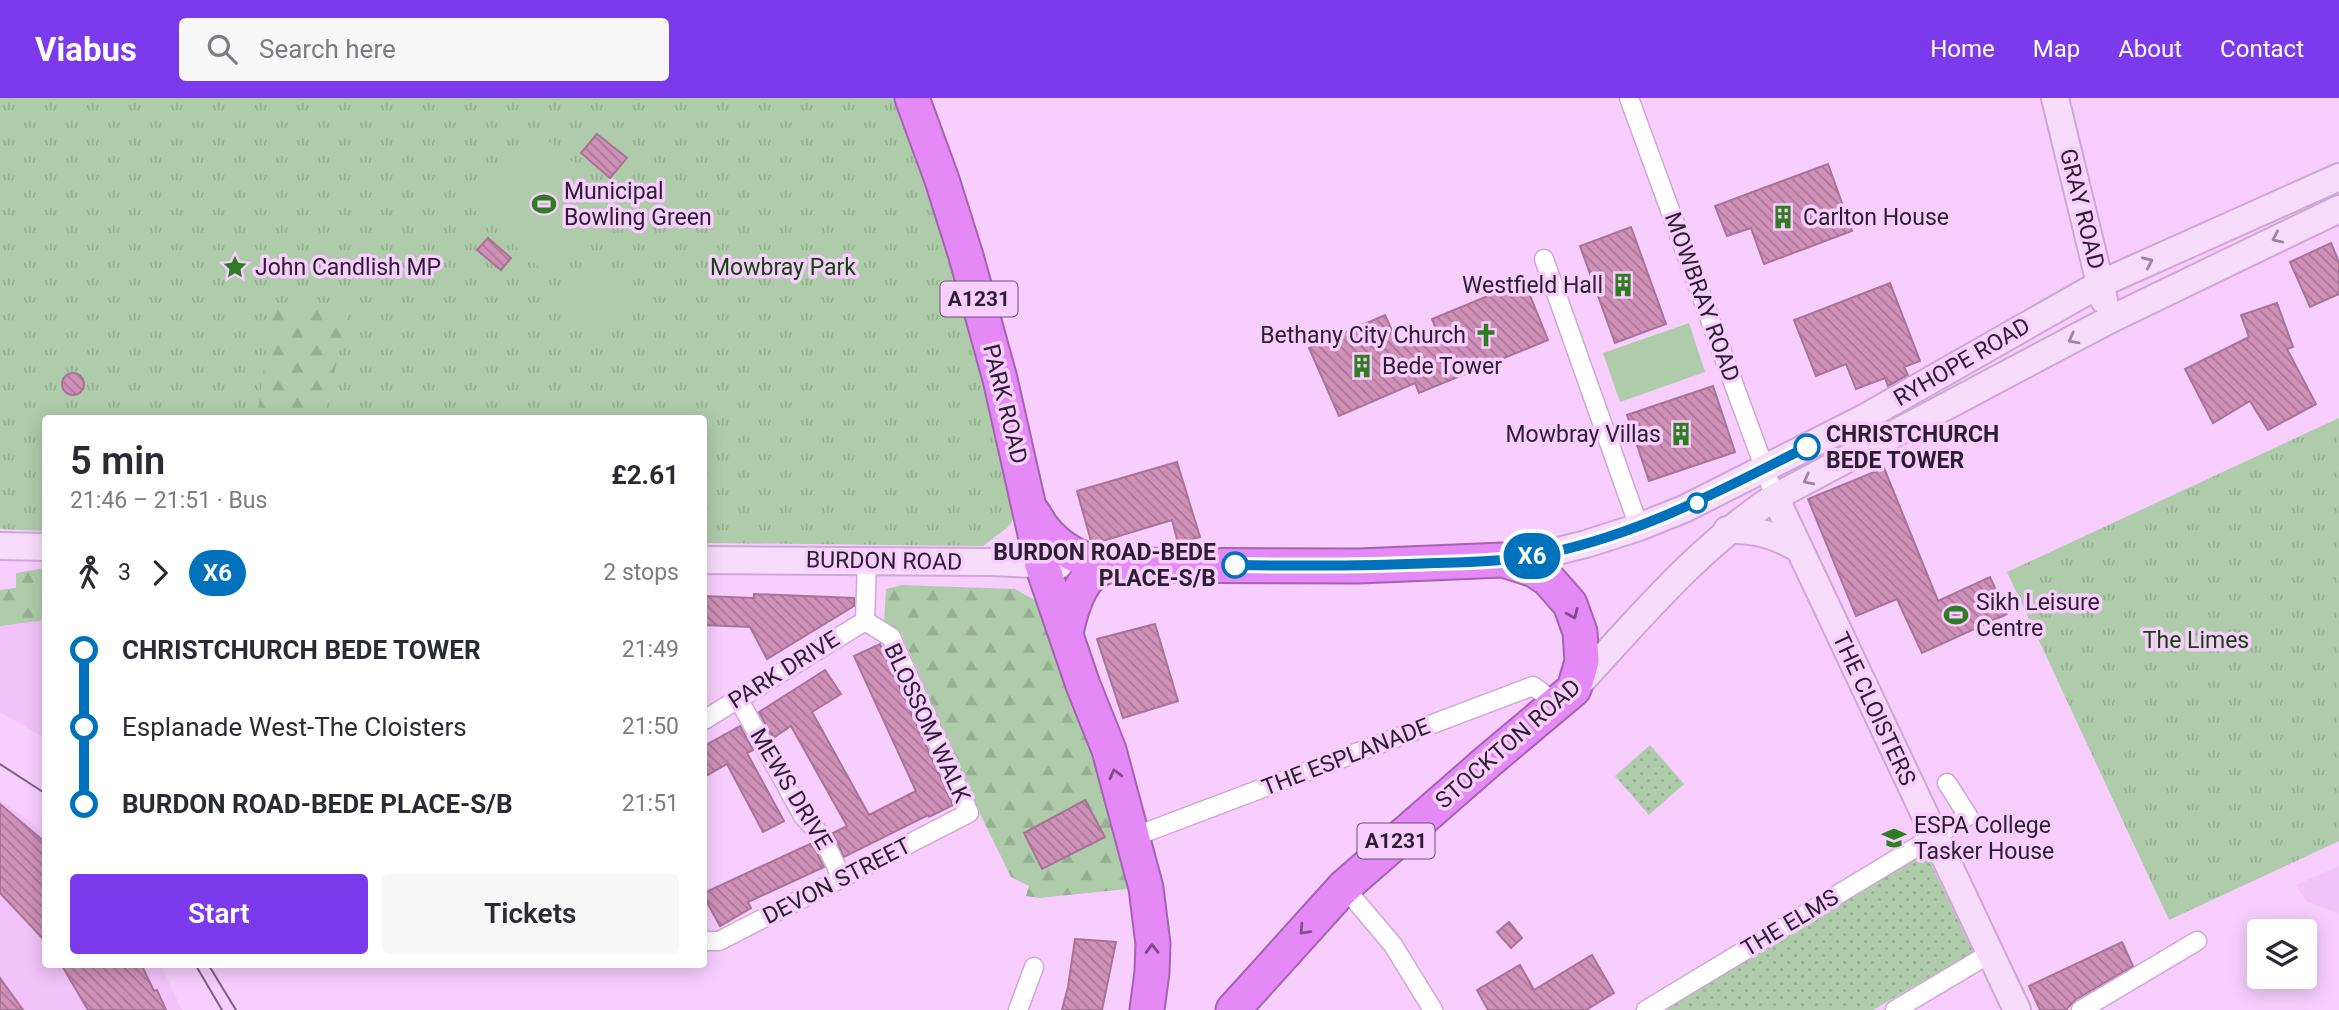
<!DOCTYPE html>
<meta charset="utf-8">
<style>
:root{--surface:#fff;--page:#f7f7f7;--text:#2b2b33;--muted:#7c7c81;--accent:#7c3aed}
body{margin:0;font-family:Roboto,sans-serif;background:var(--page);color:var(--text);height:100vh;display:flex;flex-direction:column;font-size:26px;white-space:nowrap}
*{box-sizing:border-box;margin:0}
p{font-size:23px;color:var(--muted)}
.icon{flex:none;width:38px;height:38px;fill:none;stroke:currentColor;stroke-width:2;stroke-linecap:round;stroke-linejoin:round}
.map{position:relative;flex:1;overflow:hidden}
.side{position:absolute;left:42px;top:317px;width:665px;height:553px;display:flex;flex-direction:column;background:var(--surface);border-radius:7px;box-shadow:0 4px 18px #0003}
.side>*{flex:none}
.badge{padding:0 14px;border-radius:23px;font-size:24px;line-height:46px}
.tools{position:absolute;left:2247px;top:821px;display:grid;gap:14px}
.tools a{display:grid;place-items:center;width:70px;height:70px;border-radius:7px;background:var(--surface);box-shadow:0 4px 18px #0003;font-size:35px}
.map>.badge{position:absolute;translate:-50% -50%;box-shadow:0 0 0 4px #fff}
.legs{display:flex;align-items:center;gap:10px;height:77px;padding:0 28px;font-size:23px}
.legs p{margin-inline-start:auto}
.overview{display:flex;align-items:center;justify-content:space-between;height:119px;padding:0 28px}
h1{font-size:38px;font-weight:600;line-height:52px}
.action{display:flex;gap:14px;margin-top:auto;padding:14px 28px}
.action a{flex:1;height:80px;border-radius:7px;background:var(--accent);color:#fff;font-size:28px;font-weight:600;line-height:80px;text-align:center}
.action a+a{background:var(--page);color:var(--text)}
ul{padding:0 28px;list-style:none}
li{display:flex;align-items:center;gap:24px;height:77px;font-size:26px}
li i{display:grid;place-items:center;width:10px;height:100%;margin:0 9px;background:currentColor}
li i::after{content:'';width:18px;height:18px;margin:-9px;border:5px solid;border-radius:50%;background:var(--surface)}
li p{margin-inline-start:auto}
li:first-child i{background:linear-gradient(#0000 50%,currentColor 0)}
li:last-child i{background:linear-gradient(currentColor 50%,#0000 0)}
header{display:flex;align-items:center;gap:42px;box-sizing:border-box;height:98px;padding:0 35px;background:var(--accent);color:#fff}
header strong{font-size:33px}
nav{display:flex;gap:38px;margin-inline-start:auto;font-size:24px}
.search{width:490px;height:63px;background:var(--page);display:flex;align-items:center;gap:18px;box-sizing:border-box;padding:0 24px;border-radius:7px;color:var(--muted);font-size:26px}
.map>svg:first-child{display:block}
.built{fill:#f1c3fa}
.grass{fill:url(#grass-tufts)}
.forest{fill:url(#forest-firs)}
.garden{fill:url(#garden-dots)}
.pitch{fill:#aecca9}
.building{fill:url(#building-back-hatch);stroke:#a87495;stroke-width:2}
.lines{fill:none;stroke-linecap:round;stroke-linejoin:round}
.street-casing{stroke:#cfa7d6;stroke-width:21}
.secondary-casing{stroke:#cfa7d6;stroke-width:30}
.highway-casing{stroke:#a463b1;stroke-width:37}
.street{stroke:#fff;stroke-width:18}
.secondary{stroke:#f7dcfc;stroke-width:26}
.highway{stroke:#e489f6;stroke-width:33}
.tram{stroke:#7a607e;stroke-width:2}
.oneway{stroke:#9c86a0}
.oneway2{stroke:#7f4e89}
.line-1-casing{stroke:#fff;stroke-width:16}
.line-1{stroke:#0072bc;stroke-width:10}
.stop-1-dot{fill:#fff;stroke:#0072bc;stroke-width:3.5}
.labels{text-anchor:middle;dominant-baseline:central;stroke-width:7;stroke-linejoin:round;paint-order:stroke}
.shield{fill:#f7cefe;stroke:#6a526e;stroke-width:2}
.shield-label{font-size:21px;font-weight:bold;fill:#2d1d30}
.poi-label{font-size:23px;fill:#2d1d30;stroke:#f7cefe;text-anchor:start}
.street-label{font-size:23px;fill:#2d1d30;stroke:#f7cefe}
.park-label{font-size:23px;fill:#14430c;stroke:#f7cefe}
.stop-label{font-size:23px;font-weight:bold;fill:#2d1d30;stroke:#f7cefe;text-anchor:start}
</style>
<header>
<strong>Viabus</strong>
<div class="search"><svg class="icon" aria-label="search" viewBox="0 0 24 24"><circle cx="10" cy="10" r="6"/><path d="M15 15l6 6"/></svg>Search here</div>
<nav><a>Home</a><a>Map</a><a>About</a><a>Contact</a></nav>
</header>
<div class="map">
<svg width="2339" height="912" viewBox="0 0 2339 912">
<defs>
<pattern id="grass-tufts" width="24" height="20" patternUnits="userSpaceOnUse" patternTransform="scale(1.75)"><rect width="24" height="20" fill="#aecca9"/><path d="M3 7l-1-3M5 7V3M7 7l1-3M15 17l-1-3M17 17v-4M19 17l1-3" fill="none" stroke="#96af92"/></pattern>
<pattern id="forest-firs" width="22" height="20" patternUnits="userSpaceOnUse" patternTransform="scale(1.75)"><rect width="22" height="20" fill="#aecca9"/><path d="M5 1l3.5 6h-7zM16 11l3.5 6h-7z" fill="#96af92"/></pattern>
<pattern id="garden-dots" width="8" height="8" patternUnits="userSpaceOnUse" patternTransform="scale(1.75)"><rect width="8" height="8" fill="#aecca9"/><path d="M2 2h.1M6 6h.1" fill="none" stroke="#96af92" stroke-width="1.8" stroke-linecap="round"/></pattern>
<pattern id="building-back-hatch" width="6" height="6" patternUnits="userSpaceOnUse" patternTransform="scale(1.75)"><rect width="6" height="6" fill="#d091b9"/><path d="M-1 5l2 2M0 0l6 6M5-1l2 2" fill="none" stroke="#a97697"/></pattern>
</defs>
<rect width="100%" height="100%" fill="#f7cefe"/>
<g class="built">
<path d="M45,486V640L0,614V492Z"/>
<path d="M0,702L35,727L45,737L46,866H160L182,912H0Z"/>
<path d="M2339,768V816L2306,803L2296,787Z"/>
</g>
<g class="grass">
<path d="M0,0H903L974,202L1021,409L1008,429L983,448L704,445V320H46L45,433L0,431Z"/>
<path d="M2339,320V743L2169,822L2007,474Z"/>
</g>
<g class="forest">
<path d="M350,207L324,320H257L272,208Z"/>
<path d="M45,470V522L0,528V492L16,490V475Z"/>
<path d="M902,487L1015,491L1040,505L1093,637L1137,790L1039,800L1026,798L1029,788L1011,779L981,718L901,535L884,527L886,491Z"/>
</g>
<g class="garden">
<path d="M1650,647L1684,686L1649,717L1615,678Z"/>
<path d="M1926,755L1973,854L1873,912H1661Z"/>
</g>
<g class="pitch">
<path d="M538,33L616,103L549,178L471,108Z"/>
<path d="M628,176L642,203C617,218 592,232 564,216L561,205C578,177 599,178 628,176Z"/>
<path d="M1689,225L1705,274L1620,304L1603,255Z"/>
</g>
<g class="building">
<path d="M597,36L627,60L610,80L581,55Z"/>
<path d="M1828,66L1852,133L1764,166L1751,130L1727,138L1715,108Z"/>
<path d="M1631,129L1666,226L1615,245L1580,148Z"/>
<path d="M488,140L511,160L501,172L477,152Z"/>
<path d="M2331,145L2339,164V196L2310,209L2290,164Z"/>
<path d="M1524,183L1548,242L1419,295L1415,285L1339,318L1309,250L1385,217L1399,248L1437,233L1432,221Z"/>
<path d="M1890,185L1920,263L1904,269L1908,277L1888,288L1885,280L1856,291L1846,266L1816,278L1794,222Z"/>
<path d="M2277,205L2293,249L2287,251L2316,306L2268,332L2250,303L2213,325L2185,271L2249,239L2241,217Z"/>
<circle cx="73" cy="286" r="11"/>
<path d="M1713,288L1735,354L1649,383L1627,317Z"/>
<path d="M1177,364L1200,439L1178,445L1172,422L1096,445L1091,443L1077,393Z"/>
<path d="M1884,370L1938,503L1990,479L2007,516L1922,555L1897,501L1856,518L1808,401Z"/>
<path d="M754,496L854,500V508L767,561L750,529L704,527V498L754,500Z"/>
<path d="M1155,526L1178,603L1123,620L1097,541Z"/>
<path d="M880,546L953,707L929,719L928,717L844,759L833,735L847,728L791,628L773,640L759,614L825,572L841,596L812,614L869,717L916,693L854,558Z"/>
<path d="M740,628L753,652L747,655L784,723L763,734L727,666L704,679V648Z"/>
<path d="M1085,702L1105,739L1042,771L1024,735Z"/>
<path d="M0,706L46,745V844L0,795Z"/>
<path d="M812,745L824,769L748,804L751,810L720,828L704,799V795Z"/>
<path d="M1509,824L1522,840L1511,850L1497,834Z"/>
<path d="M1075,841L1116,844L1102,912H1062L1068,889Z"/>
<path d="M2122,844L2133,868L2075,902L2066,912H2040L2029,888Z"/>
<path d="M1592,857L1614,895L1586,912H1488L1477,892L1520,867L1534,892Z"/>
<path d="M61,866H141L154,893L157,892L166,912H88Z"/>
<path d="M0,880L23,912H0Z"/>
</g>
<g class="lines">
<g class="street-casing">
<g id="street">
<path d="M1629,0L1775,399"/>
<path d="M1544,161L1639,429"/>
<path d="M739,602L803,718L821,737L842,780"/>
<path d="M704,622L865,523"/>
<path d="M1132,742L1144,735L1533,588L1557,606"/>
<path d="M1344,789L1393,847L1433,912"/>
<path d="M704,843H719L969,715L891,539L865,523L867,463"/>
<path d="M1018,912L1034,869"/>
<path d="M1646,912L1968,718L1947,685"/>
<path d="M1895,912L1989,856"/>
<path d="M2081,912L2197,843"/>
</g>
</g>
<g class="secondary-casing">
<g id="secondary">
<path d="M2055,0L2104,202"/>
<path d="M1775,399L2017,912"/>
<path d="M1727,432C1755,431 1776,437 1799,451"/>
<path d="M0,448L46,449"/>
<path d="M704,462L990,464L1059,467"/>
<path d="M1505,462L1550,455L1586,446L1639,429L1684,411L1864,320L2100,186L2339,79"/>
<path d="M1575,590C1638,522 1697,450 1775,399L2109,222L2339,111"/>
</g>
</g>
<g class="highway-casing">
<g id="highway">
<path d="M912,0L942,82L966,158L1000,281L1042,467L1083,587L1109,652L1146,790L1153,846L1152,874L1147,912"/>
<path d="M1034,416C1049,445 1075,461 1106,468"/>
<path d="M1066,534C1072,508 1082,469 1114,467L1359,468L1503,462L1534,472L1548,481L1570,506L1580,534L1582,563L1574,591L1486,665L1344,789L1233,912"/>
</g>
</g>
<use href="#street" class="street"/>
<use href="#secondary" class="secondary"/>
<use href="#highway" class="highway"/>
<g class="tram">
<path d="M0,666L46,696"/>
<path d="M195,866L222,912"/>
<path d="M208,866L236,912"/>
</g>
</g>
<defs><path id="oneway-chevron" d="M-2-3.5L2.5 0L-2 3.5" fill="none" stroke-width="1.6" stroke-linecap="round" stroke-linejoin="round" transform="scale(1.75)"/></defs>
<g class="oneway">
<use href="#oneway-chevron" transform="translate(2277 140) rotate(155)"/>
<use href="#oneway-chevron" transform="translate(2148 164) rotate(-24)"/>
<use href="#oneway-chevron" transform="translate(2073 241) rotate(152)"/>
<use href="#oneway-chevron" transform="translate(1808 382) rotate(153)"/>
</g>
<g class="oneway2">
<use href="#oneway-chevron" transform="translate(1573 516) rotate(66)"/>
<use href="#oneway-chevron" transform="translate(1115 676) rotate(-104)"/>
<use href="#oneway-chevron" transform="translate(1304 832) rotate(133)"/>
<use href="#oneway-chevron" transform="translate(1152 851) rotate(-91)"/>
</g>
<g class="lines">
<g class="line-1-casing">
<path id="line-1" d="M1235,467C1302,468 1370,468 1437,465C1476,464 1515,463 1553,454C1647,433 1723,391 1807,349"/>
</g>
<use href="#line-1" class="line-1"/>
</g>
<defs>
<g id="stadium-bare" transform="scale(1.89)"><path d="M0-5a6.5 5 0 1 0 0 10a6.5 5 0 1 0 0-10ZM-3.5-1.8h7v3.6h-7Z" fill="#307c23" stroke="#f7cefe" stroke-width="2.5" paint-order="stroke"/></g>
<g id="building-bare" transform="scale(1.89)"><path d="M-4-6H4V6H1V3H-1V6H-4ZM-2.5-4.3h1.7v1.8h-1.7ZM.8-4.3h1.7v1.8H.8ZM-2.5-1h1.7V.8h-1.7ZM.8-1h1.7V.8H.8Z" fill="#307c23" stroke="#f7cefe" stroke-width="2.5" paint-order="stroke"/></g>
<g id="sight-bare" transform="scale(1.89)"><path d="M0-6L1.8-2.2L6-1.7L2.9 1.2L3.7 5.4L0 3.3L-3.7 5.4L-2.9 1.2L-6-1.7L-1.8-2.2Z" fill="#307c23" stroke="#f7cefe" stroke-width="2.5" paint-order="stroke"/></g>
<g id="church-bare" transform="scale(1.89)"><path d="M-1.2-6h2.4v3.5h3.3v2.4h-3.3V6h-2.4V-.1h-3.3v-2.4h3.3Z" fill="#307c23" stroke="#f7cefe" stroke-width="2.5" paint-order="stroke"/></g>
<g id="university-bare" transform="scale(1.89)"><path d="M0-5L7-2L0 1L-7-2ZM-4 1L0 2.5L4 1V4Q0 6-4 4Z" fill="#307c23" stroke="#f7cefe" stroke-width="2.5" paint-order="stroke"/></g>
</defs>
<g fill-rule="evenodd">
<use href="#stadium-bare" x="544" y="106"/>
<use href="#building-bare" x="1783" y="119"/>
<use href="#sight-bare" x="235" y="169"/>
<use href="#building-bare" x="1623" y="187"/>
<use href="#church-bare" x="1486" y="237"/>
<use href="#building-bare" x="1362" y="268"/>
<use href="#building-bare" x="1681" y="336"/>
<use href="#stadium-bare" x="1956" y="517"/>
<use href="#university-bare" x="1894" y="740"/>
</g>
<g class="stop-1-dot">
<circle cx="1807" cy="349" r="12"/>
<circle cx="1697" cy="405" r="9"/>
<circle cx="1235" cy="467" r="12"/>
</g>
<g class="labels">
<g class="shield">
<rect x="940.5" y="183.5" width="77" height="35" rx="5"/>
<rect x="1357.5" y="725.5" width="77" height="35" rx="5"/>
</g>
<g class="shield-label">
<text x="979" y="201">A1231</text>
<text x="1396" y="743">A1231</text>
</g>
<g class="poi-label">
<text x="564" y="93">Municipal<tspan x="564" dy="26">Bowling Green</tspan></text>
<text x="1803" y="119">Carlton House</text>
<text x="255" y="169">John Candlish MP</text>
<text x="1603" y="187" text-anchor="end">Westfield Hall</text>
<text x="1466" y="237" text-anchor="end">Bethany City Church</text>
<text x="1382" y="268">Bede Tower</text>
<text x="1661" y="336" text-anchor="end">Mowbray Villas</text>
<text x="1976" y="504">Sikh Leisure<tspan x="1976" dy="26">Centre</tspan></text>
<text x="1914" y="727">ESPA College<tspan x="1914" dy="26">Tasker House</tspan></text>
</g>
<g class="street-label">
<text transform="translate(2082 111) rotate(76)">GRAY ROAD</text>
<text transform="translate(1702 199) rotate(70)">MOWBRAY ROAD</text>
<text transform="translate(1962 264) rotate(-30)">RYHOPE ROAD</text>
<text transform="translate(1005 306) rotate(76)">PARK ROAD</text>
<text transform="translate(884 463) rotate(1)">BURDON ROAD</text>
<text transform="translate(784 572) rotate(-32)">PARK DRIVE</text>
<text transform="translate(1874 611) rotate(65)">THE CLOISTERS</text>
<text transform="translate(927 625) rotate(65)">BLOSSOM WALK</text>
<text transform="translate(1508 646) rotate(-41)">STOCKTON ROAD</text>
<text transform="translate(1346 659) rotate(-21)">THE ESPLANADE</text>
<text transform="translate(791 691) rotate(59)">MEWS DRIVE</text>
<text transform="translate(837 783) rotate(-27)">DEVON STREET</text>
<text transform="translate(1790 825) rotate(-31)">THE ELMS</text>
</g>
<g class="park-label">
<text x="783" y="169">Mowbray Park</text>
<text x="2196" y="542">The Limes</text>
</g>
<g class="stop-label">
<text x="1826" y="336">CHRISTCHURCH<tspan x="1826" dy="26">BEDE TOWER</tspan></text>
<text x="1216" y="454" text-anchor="end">BURDON ROAD-BEDE<tspan x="1216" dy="26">PLACE-S/B</tspan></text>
</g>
</g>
</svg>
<div class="tools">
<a><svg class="icon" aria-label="layers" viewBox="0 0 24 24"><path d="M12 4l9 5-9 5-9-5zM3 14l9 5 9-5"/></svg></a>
</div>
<b class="badge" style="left:1532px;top:458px;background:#0072bc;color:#fff">X6</b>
<section class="side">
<div class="overview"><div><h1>5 min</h1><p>21:46 – 21:51 · Bus</p></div><b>£2.61</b></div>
<div class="legs"><svg class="icon" aria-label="walk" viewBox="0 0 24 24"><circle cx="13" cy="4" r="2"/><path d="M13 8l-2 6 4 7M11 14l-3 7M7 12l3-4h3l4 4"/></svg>3<svg class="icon" aria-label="forward" viewBox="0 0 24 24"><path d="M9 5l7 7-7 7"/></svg><b class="badge" style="background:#0072bc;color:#fff">X6</b><p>2 stops</p></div>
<ul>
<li><i style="color:#0072bc"></i><b>CHRISTCHURCH BEDE TOWER</b><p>21:49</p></li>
<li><i style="color:#0072bc"></i><span>Esplanade West-The Cloisters</span><p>21:50</p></li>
<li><i style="color:#0072bc"></i><b>BURDON ROAD-BEDE PLACE-S/B</b><p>21:51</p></li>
</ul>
<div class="action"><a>Start</a><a>Tickets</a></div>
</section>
</div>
